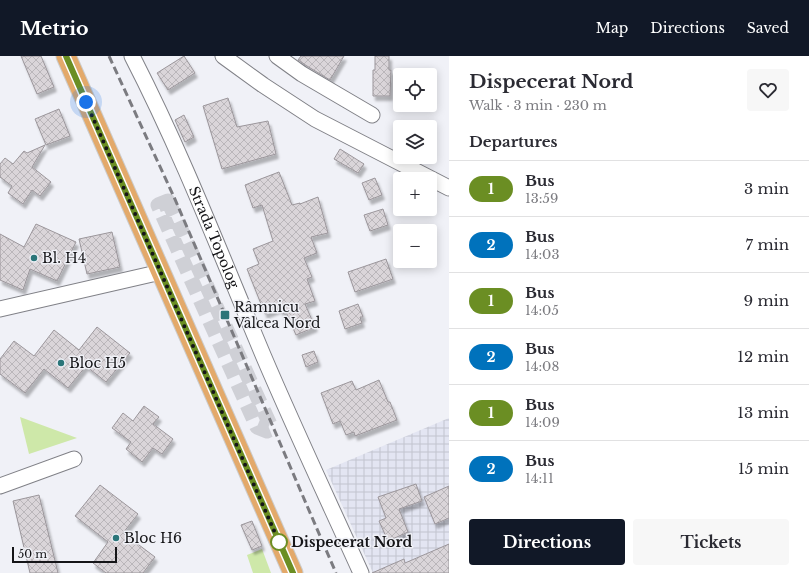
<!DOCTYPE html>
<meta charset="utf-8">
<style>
:root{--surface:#fff;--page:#f7f7f7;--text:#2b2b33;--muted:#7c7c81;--line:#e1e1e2;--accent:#111827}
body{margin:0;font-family:"Libre Baskerville",serif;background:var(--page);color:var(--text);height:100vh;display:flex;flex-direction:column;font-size:15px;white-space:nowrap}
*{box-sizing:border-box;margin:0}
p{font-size:13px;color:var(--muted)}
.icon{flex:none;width:22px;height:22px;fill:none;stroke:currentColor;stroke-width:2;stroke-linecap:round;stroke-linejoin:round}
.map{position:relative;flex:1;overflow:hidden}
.side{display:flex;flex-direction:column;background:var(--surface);width:360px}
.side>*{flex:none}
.badge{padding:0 8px;border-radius:13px;font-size:14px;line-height:26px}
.controls{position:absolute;left:393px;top:12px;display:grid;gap:8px}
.controls a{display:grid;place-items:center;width:44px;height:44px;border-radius:4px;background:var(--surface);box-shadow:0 2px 10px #0003;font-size:20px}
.scale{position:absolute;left:12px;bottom:10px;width:105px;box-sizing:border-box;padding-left:4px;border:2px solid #151518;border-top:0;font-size:11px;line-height:14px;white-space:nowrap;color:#151518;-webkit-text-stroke:3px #f0f1f7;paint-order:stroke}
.you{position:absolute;width:20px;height:20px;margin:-10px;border:3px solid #fff;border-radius:50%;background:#1a73e8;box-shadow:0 0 0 6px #1a73e833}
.map>.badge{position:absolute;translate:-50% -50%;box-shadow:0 0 0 2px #fff}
h2{padding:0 20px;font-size:15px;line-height:36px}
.round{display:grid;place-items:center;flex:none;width:42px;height:42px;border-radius:4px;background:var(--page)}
.summary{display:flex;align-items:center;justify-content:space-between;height:68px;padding:0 20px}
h1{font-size:19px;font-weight:700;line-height:30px}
.action{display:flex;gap:8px;margin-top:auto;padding:8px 20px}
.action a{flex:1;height:46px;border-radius:4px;background:var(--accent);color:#fff;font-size:16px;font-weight:700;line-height:46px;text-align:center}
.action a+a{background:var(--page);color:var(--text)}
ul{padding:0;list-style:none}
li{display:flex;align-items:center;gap:12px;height:56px;padding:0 20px;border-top:1px solid var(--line)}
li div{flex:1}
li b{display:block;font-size:15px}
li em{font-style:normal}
li .badge{min-width:44px;font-weight:700;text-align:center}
header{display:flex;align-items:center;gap:24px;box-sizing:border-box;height:56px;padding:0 20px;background:var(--accent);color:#fff}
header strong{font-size:19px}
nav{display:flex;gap:22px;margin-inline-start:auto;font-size:14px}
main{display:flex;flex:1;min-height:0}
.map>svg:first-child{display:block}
.industrial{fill:url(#industrial-grid)}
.park{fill:#cee8a9}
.building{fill:url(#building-cross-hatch);stroke:#9b969b;filter:url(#shadow)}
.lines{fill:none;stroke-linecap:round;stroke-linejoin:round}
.minor-tunnel{stroke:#cfd0d6;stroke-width:15;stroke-dasharray:15 8;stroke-linecap:butt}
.minor-casing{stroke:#808187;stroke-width:17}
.major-casing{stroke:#ccc;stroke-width:21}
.minor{stroke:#fff;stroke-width:15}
.major{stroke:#e3a96a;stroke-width:19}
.rail{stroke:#7b7b80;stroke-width:3;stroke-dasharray:8 4;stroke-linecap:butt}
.line-casing{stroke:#fff;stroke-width:9}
.line{stroke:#6b8e23;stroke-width:6}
.walk{stroke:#151518;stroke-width:4;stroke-dasharray:0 7.2}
.poi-dot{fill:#2b7579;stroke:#f0f1f7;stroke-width:1.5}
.stop-dot{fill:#fff;stroke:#6b8e23;stroke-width:2}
.labels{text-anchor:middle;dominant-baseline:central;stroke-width:3;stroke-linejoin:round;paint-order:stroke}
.street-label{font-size:14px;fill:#151518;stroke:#f0f1f7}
.poi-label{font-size:14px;fill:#151518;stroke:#f0f1f7;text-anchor:start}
.stop-label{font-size:14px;font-weight:bold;fill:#151518;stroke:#f0f1f7;text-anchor:start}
</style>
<header>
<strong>Metrio</strong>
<nav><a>Map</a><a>Directions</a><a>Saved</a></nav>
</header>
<main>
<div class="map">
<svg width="449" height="517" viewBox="0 0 449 517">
<defs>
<pattern id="industrial-grid" width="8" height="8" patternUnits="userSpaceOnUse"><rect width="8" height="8" fill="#e3e5f2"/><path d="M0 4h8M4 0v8" fill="none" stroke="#c2c4cf"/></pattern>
<pattern id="building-cross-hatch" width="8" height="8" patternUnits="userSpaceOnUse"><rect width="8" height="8" fill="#dad5d9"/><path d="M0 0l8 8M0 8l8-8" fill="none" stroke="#bab6ba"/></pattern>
<filter id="shadow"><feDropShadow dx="2.5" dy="4.5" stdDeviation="1" flood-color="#0004"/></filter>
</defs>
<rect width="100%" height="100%" fill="#f0f1f7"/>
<path class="industrial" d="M449,362V517H373L326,414Z"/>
<g class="park">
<path d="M20,361L77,382L29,398Z"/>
<path d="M262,493L271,517H253L247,499Z"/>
</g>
<g class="building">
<path d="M21,0H41L54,31L37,38Z"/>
<path d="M184,0L195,17L168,34L157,17Z"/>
<path d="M301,0H344L330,24L307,10L298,4Z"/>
<path d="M375,0H389V14H391L390,40H373V14H375Z"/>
<path d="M228,42L237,71L268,65L276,98L222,113L203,50Z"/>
<path d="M59,53L70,80L46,89L35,63Z"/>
<path d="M184,59L194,81L185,86L175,64Z"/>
<path d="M45,89L32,111L51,126L40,140L32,134L23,148L8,137L12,130L0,121V108L5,102L13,108L24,95L27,97Z"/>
<path d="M340,93L364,108L358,117L334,103Z"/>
<path d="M279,116L292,149L300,147V148L318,141L328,177L311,181L317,197L304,202L312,221L307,223L315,245L305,248L315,271L296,279L286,256L282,258L280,252L265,258L247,213L259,208L253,193L273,185L262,149L253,152L245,129Z"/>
<path d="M375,122L382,139L369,144L362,127Z"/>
<path d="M383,153L388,169L370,175L364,159Z"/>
<path d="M36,168L76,186L57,225L30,213L23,234L0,224V178L24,191Z"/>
<path d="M112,176L120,211L87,218L79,183Z"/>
<path d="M386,203L393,223L355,236L348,216Z"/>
<path d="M358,248L363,261H360L362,267L345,273L339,255Z"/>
<path d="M97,271L130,297L106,326L86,310L68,332L44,313L25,337L0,318V303L14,285L34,300L54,274L79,294Z"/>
<path d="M314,295L318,306L306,311L302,299Z"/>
<path d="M379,324L388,346H390L397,364L355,380L354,376L346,379L340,365L333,368L321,337L352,325L356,334Z"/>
<path d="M144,350L159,361L153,368L173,383L162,398L153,392L142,406L126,393L131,386L112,372L123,357L133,365Z"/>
<path d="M416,428L422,445L399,453L408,476L388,485L379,465L386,462L378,441Z"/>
<path d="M100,429L138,458L123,477L155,501L143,517H106L93,507L108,486L75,460Z"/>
<path d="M449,430V462L435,468L424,441Z"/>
<path d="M39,439L58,517H30L13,445Z"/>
<path d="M252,465L262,490L252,494L241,469Z"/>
<path d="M449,488V517H372L404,503L405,507Z"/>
</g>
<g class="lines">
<path class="minor-tunnel" d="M168,145L272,373L267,375L257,371L158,149Z"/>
<g class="minor-casing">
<g id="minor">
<path id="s1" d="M132,0C182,97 221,199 263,299C294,372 328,444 361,517"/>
<path d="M223,0L263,29L315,63L449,132"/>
<path d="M277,0L302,18L372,59"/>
<path d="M0,253L161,216"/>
<path d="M0,430L74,403"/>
</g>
</g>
<g class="major-casing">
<path id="major" d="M66,0L293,517"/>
</g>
<use href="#minor" class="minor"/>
<use href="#major" class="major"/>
<path class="rail" d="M109,0L174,141L336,517"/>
</g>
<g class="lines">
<g class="line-casing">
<path id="line" d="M66,0L293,517"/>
</g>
<use href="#line" class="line"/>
<path class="walk" d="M86,46L279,486"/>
</g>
<g class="poi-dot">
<circle cx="34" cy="202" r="4"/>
<rect x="220" y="254" width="10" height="10" rx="2"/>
<circle cx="61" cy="307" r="4"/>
<circle cx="116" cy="482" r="4"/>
</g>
<circle class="stop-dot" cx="279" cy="486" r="8"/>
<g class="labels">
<g class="street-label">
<text stroke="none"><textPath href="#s1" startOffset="199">Strada Topolog</textPath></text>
</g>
<g class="poi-label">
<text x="42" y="202">Bl. H4</text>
<text x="234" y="251">Râmnicu<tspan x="234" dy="16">Vâlcea Nord</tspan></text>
<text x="69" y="307">Bloc H5</text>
<text x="124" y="482">Bloc H6</text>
</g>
<g class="stop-label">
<text x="291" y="486">Dispecerat Nord</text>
</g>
</g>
</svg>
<div class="controls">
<a><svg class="icon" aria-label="locate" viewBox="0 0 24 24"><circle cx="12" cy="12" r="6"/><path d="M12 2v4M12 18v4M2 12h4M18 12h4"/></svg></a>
<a><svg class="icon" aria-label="layers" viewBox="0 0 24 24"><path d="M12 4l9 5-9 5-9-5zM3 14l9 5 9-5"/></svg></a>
<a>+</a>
<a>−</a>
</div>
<div class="scale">50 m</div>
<div class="you" style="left:86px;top:46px"></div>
</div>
<section class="side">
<div class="summary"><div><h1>Dispecerat Nord</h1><p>Walk · 3 min · 230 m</p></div><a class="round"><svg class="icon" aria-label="heart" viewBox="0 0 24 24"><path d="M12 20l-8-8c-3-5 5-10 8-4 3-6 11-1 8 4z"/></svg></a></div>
<h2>Departures</h2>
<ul>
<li><span class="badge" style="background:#6b8e23;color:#fff">1</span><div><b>Bus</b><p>13:59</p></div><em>3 min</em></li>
<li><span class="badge" style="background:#0072bc;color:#fff">2</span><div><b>Bus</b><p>14:03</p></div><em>7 min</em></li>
<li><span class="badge" style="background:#6b8e23;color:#fff">1</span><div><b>Bus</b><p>14:05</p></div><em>9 min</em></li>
<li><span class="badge" style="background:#0072bc;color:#fff">2</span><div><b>Bus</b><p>14:08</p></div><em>12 min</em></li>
<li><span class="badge" style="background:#6b8e23;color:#fff">1</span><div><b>Bus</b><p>14:09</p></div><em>13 min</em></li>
<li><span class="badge" style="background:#0072bc;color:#fff">2</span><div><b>Bus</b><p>14:11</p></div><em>15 min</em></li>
</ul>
<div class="action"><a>Directions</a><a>Tickets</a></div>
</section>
</main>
